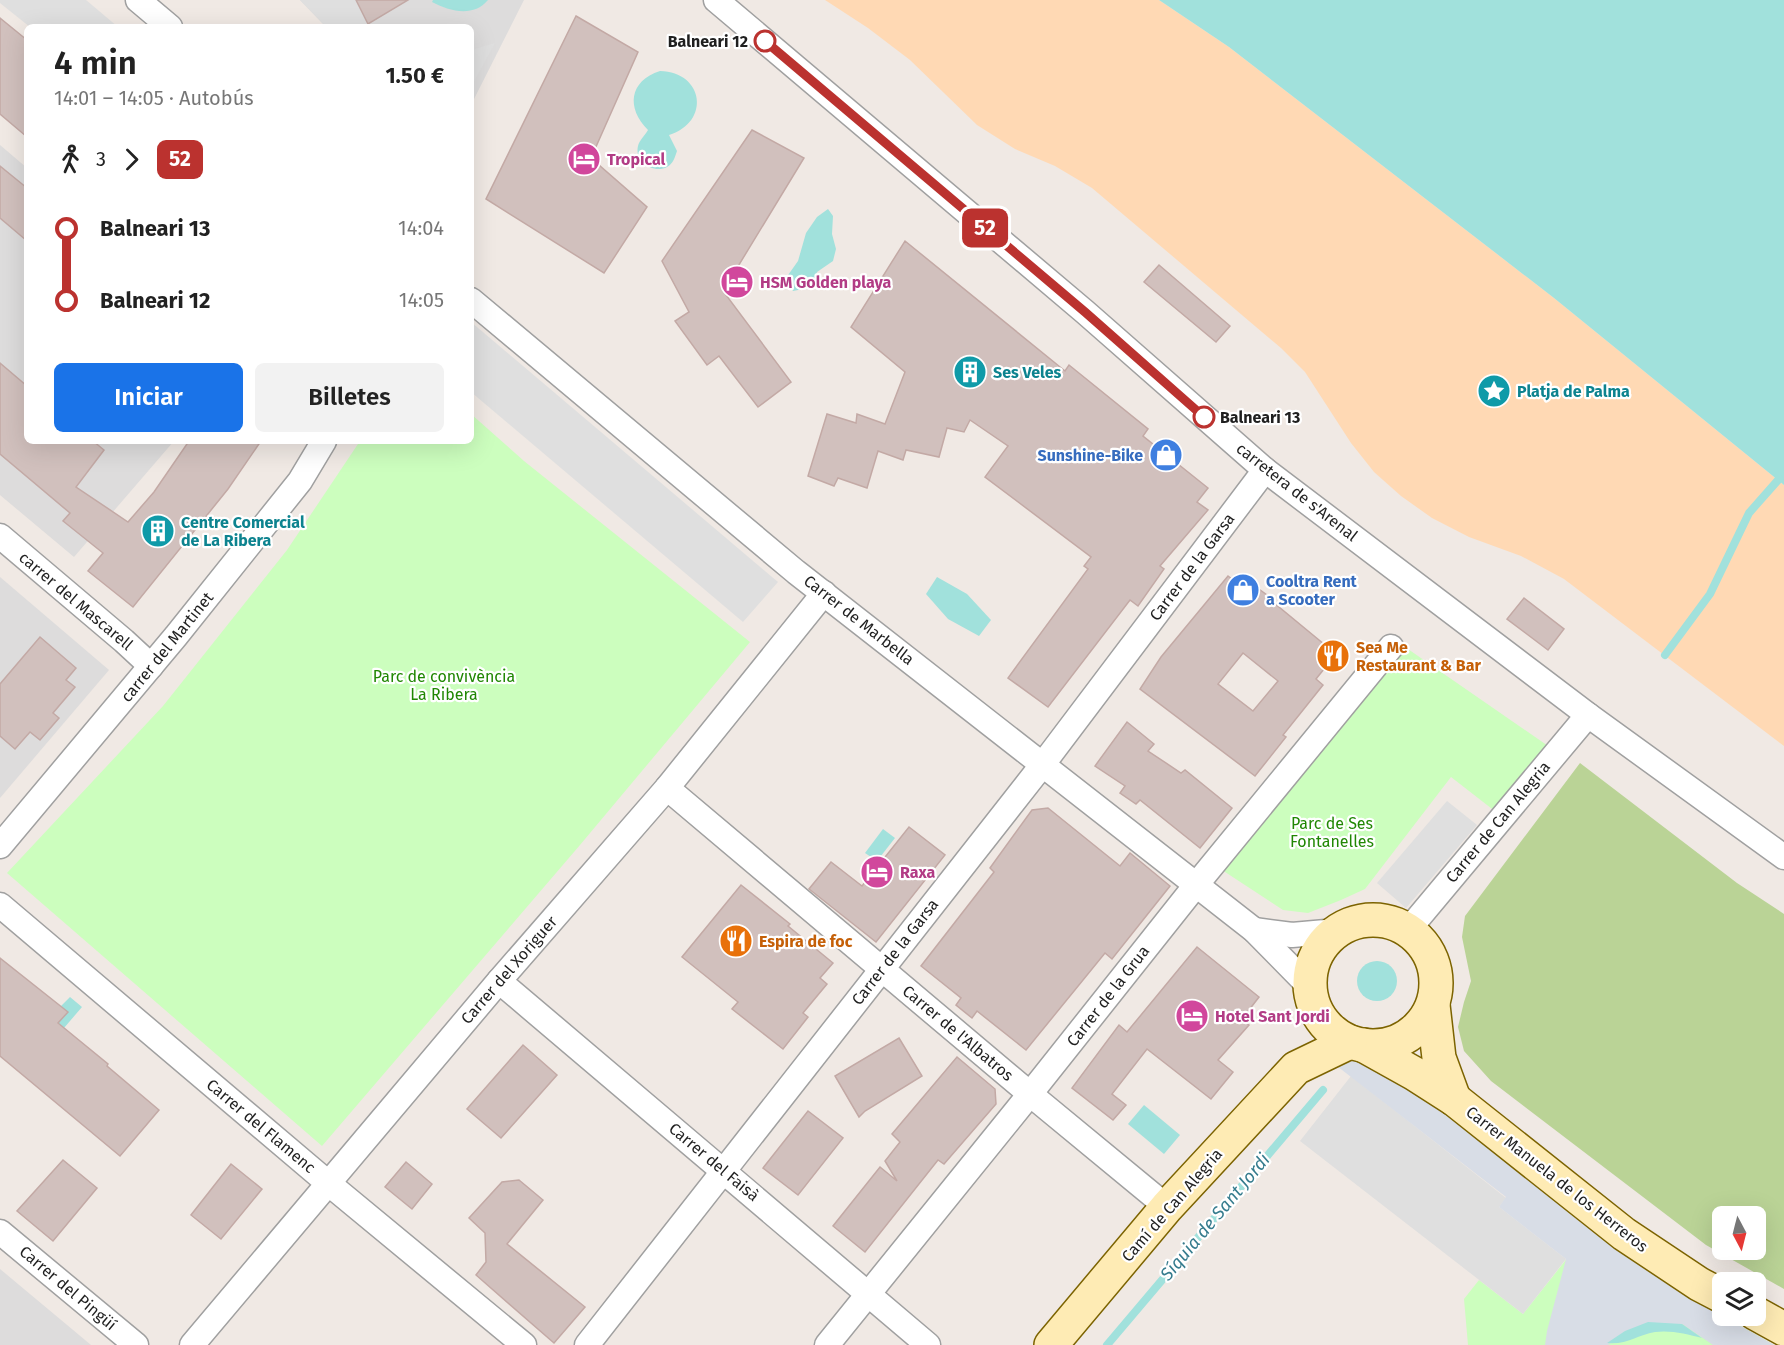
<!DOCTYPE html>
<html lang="es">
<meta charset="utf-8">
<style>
:root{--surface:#fff;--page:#f2f2f2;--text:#222;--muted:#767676;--accent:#1a73e8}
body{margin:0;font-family:"Fira Sans",sans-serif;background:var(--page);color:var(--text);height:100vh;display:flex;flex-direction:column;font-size:22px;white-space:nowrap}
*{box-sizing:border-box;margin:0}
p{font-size:20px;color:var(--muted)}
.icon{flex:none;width:33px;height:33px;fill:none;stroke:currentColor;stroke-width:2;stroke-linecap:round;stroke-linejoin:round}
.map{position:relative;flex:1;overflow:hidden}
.drawer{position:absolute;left:24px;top:24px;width:450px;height:420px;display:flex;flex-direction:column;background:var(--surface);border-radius:9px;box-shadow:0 6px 24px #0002}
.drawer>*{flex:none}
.badge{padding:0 12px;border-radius:9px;font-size:21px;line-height:39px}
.needle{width:39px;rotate:173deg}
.tools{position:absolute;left:1712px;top:1206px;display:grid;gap:12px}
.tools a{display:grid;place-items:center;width:54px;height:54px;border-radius:9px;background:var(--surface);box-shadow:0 6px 24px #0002;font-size:30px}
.map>.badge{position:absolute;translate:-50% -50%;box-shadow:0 0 0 3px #fff}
.legs{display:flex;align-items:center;gap:9px;height:66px;padding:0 30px;font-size:20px}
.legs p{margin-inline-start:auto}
.overview{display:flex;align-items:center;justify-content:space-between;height:102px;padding:0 30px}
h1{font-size:33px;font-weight:600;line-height:45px}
.button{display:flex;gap:12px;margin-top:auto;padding:12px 30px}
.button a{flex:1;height:69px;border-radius:9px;background:var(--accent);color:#fff;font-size:24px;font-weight:600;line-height:69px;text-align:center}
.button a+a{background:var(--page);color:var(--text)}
ul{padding:0 30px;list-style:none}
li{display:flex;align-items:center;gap:21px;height:72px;font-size:22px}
li i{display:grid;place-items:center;width:9px;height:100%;margin:0 8px;background:currentColor}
li i::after{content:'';width:15px;height:15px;margin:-8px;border:4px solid;border-radius:50%;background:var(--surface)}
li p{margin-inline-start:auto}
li:first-child i{background:linear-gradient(#0000 50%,currentColor 0)}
li:last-child i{background:linear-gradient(currentColor 50%,#0000 0)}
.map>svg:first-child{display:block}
.residential{fill:#dddcdc}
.forest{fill:#bad396;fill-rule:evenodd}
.sand{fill:#ffd9b4}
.park{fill:#ccfebe}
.parking{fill:#dfdfdf}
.plaza{fill:#d8dde6}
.water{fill:#a1e1dc}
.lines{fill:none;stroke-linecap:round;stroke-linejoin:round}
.stream{stroke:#a1e1dc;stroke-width:8}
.building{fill:#d1c0bd;stroke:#c3a9a5;stroke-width:1.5;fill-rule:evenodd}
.street-casing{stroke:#a0a0a0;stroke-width:27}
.secondary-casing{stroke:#7c6300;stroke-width:36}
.street{stroke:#fff;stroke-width:24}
.secondary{stroke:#feebb4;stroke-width:33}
.line-1-casing{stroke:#fff;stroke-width:14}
.line-1{stroke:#bb322f;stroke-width:9}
.stop-1-dot{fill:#fff;stroke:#bb322f;stroke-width:3}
.labels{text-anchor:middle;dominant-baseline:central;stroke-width:4.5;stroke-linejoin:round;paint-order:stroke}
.stop-label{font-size:16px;font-weight:bold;fill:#1f1f1f;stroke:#fff;text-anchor:end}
.hotel-label{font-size:16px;font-weight:bold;fill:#b23c85;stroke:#fff;text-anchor:start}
.culture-label{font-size:16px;font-weight:bold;fill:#0d838f;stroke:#fff;text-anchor:start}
.shop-label{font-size:16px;font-weight:bold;fill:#366cbe;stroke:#fff;text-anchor:end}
.street-label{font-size:16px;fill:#1f1f1f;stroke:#fff}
.food-label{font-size:16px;font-weight:bold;fill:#c56008;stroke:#fff;text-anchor:start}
.park-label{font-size:16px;fill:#208703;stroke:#fff}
.water-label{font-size:18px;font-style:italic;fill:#367c8e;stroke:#fff}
</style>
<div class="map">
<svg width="1784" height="1345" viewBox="0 0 1784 1345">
<rect width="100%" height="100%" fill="#f0e9e4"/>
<g class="residential">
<path d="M300,0H524L471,105V27H326Z"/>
<path d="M0,145L27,168V441H174L74,557L0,495Z"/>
<path d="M0,577L109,670L0,798Z"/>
<path d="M0,1269L91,1345H0Z"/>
</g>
<path class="forest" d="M1580,763L1737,883L1784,914V1289L1706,1245L1491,1081L1464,1051L1458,1027L1464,1002L1471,981L1462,937L1465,916ZM1722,1216H1755V1250H1722Z"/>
<path class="sand" d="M825,0H1159L1229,47L1554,298L1784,485V746L1564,579L1521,556L1469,537L1432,518L1401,496L1374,472L1351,443L1305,372L1281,348L1092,188L1055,166L1015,149L977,125L910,60L868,28Z"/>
<g class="park">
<path d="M471,414L524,461L750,642L580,845L322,1146L7,873L163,706L287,550L360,441H471Z"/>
<path d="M1405,647L1551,748L1496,812L1451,777L1365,889L1341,900L1308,913L1283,910L1222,870Z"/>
<path d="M1591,1228L1703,1305L1774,1345H1468L1464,1299L1479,1280L1523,1314Z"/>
</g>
<g class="parking">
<path d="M0,0H86L118,27H30L0,3Z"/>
<path d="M300,0H358L368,24L372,27H326Z"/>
<path d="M495,43L471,87V50Z"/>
<path d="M471,322L778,582L743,622L471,392Z"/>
<path d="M1447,801L1477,825L1406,908L1377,883Z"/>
<path d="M1351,1076L1506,1198L1499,1207L1566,1259L1523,1314L1300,1141Z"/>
</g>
<path class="plaza" d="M1354,1061L1377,1065L1406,1082L1591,1228L1703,1305L1774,1345H1713L1682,1324L1608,1344L1610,1345H1545L1547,1331L1566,1259L1499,1207L1506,1197L1333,1063Z"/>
<g class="water">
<path d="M433,0H488C473,18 449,11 432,2Z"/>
<path d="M1159,0H1784V485L1554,298L1229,47Z"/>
<path d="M660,71C704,72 711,122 669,135L677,151C675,157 673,164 667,167C654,174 634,162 638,146C639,141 645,135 648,130C626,108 629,81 660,71Z"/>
<path d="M828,209L833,216L832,234L836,249L833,261L817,272L813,287L793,291L786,278L798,261L806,233L817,217Z"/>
<path d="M937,577L967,594L991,620L979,636L948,619L926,594Z"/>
<path d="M883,829L895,838L877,861L865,853Z"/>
<circle cx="1377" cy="981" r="20"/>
<path d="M70,997L82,1007L64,1028L57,1023L67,1012L61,1006Z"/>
<path d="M1144,1105L1180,1135L1164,1154L1128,1124Z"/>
<path d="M1648,1322L1682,1324L1702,1338C1687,1334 1671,1330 1655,1332C1637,1335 1627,1345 1607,1343L1625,1331Z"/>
</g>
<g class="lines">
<g class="stream">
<path d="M1665,655L1710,594L1749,513L1779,479"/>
<path d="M1107,1345L1323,1090"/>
</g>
</g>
<g class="building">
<path d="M356,0H408L368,24Z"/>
<path d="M576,16L638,52L591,158L647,207L604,273L486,199Z"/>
<path d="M0,18L27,40V137L0,114Z"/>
<path d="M752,130L804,158L723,291L791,382L758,407L719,356L707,365L675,321L689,312L662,261Z"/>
<path d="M0,166L27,188V241L0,218Z"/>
<path d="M905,241L1065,371L1069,365L1148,429L1143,436L1208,488L1197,502L1208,510L1160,566L1164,569L1138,606L1130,600L1048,707L1008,678L1088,569L1084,566L1091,557L985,477L1008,446L970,420L964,432L947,428L939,457L906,450L903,460L878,451L867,488L838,478L834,486L808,476L827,414L856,423L857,414L885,424L905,372L851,327Z"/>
<path d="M1159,265L1230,326L1216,342L1144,282Z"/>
<path d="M0,363L27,386V441H93L104,450L76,487L128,522L154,492L189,441H261L228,489L133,607L88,571L103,553L63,521L70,513L0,454Z"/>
<path d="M1228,576L1240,585L1245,579L1274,600L1273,602L1336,654L1316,679L1323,685L1283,735L1286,737L1255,776L1140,689L1161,657ZM1243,653L1278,681L1253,711L1218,684Z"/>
<path d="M1524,598L1564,629L1548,650L1507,619Z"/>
<path d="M40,637L76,668L66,680L75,687L53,713L59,718L40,740L30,732L15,749L0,736V684Z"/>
<path d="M1127,722L1154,744L1148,751L1181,773L1185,770L1232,808L1200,848L1140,800L1136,804L1120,793L1125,786L1095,766Z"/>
<path d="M1048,808L1120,866L1130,853L1170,886L1112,959L1105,953L1026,1050L977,1011L972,1018L956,1005L961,998L921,966L994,872L990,868L1032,810Z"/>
<path d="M909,827L945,855L876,942L809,889L831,862L862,886Z"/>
<path d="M741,885L790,924L788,926L833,963L820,978L827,984L803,1013L808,1017L783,1049L732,1009L738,1002L682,957Z"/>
<path d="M1197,947L1259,997L1242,1019L1249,1025L1218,1060L1233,1072L1211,1099L1147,1049L1112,1094L1126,1105L1113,1120L1072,1088L1119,1025L1127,1032Z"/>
<path d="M0,958L68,1012L58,1023L108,1064L107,1066L159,1110L120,1156L0,1056Z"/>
<path d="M899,1038L922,1076L865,1111L859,1117L835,1076Z"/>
<path d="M523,1045L557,1075L501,1138L467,1109Z"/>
<path d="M957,1057L995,1089L996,1104L944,1164L938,1160L865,1252L833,1226L880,1167L897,1181L885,1161L900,1142L892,1134Z"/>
<path d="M808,1111L843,1138L798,1195L763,1168Z"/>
<path d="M63,1160L97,1188L53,1241L17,1211Z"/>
<path d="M406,1162L432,1184L412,1209L385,1187Z"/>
<path d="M231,1164L262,1189L221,1239L191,1215Z"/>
<path d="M519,1180L543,1200L507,1244L585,1307L554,1343L476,1275L486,1262L485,1233L469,1218L502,1182Z"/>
</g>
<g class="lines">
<g class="street-casing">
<g id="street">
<path d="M138,0L170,27"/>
<path d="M716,0L1085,312L1265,470L1588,715L1784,857"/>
<path d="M471,300L796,572L1254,930L1310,987"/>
<path d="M0,536L124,641L151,666"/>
<path d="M667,788L1030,1094L1167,1207"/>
<path d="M0,846L176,636L300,481L324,441"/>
<path d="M0,905L328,1183L524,1345"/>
<path d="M1409,929L1588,715"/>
<path d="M1254,930L1292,935L1337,931"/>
<path d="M499,981L928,1345"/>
<path d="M0,1232L136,1345"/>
<path d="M192,1345L499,981L667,788L824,593"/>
<path d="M587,1345L1043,764L1265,470"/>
<path d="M827,1345L1030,1094L1196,885L1391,647"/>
</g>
</g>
<g class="secondary-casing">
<g id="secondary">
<circle cx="1373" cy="983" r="63"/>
<path d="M1433,1005L1439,1058L1454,1099"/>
<path d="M1363,1045L1415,1074L1454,1099L1624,1234L1699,1284L1722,1296"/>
<path d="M1755,1313L1784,1329"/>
<path d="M1051,1345L1167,1207L1296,1068L1350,1042"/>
</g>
</g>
<use href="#street" class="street"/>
<use href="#secondary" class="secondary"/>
</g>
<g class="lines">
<g class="line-1-casing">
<path id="line-1" d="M765,41L1085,312L1204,417"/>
</g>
<use href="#line-1" class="line-1"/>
</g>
<defs>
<g id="hotel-disc" transform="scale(1.725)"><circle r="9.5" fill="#d1479c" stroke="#fff"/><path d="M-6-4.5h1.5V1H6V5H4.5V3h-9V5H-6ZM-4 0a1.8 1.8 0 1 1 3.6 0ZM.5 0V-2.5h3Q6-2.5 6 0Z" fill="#fff"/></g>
<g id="building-disc" transform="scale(1.725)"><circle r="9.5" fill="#0f9aa8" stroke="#fff"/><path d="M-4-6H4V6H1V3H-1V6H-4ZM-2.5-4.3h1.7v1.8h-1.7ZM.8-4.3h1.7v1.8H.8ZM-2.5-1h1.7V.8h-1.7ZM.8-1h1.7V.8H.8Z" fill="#fff"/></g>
<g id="sight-disc" transform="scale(1.725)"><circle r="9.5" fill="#0f9aa8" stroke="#fff"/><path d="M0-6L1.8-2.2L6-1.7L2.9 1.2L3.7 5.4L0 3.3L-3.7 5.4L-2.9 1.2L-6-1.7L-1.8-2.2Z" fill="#fff"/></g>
<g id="shop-disc" transform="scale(1.725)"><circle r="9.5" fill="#3f7fe0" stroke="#fff"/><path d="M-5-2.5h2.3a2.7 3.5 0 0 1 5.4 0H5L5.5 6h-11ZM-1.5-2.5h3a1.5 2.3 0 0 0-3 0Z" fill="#fff"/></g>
<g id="restaurant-disc" transform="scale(1.725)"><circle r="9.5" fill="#e8710a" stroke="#fff"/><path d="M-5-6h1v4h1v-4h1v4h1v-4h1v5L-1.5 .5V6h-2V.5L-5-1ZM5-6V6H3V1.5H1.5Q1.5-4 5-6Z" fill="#fff"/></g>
</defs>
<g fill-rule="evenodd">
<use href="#hotel-disc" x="584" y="159"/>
<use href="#hotel-disc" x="737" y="282"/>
<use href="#building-disc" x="970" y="372"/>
<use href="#sight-disc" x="1494" y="391"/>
<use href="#shop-disc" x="1166" y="455"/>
<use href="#building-disc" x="158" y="531"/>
<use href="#shop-disc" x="1243" y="590"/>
<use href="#restaurant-disc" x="1333" y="656"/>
<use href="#hotel-disc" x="877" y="872"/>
<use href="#restaurant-disc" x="736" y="941"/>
<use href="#hotel-disc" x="1192" y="1016"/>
</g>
<g class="stop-1-dot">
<circle cx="765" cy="41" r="10"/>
<circle cx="1204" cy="417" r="10"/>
</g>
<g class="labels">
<g class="stop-label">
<text x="748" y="41">Balneari 12</text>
<text x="1220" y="417" text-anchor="start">Balneari 13</text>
</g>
<g class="hotel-label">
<text x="607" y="159">Tropical</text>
<text x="760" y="282">HSM Golden playa</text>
<text x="900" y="872">Raxa</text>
<text x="1215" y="1016">Hotel Sant Jordi</text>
</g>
<g class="culture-label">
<text x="993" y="372">Ses Veles</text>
<text x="1517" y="391">Platja de Palma</text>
<text x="181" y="522">Centre Comercial<tspan x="181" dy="18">de La Ribera</tspan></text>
</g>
<g class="shop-label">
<text x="1143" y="455">Sunshine-Bike</text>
<text x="1266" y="581" text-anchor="start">Cooltra Rent<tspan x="1266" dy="18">a Scooter</tspan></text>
</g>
<g class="street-label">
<text transform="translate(1297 492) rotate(38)">carretera de s'Arenal</text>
<text transform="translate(1192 567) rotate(-53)">Carrer de la Garsa</text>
<text transform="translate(76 601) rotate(40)">carrer del Mascarell</text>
<text transform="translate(859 620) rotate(38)">Carrer de Marbella</text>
<text transform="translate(167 647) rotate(-51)">carrer del Martinet</text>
<text transform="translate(1498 822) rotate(-50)">Carrer de Can Alegria</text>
<text transform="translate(895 952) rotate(-52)">Carrer de la Garsa</text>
<text transform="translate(509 970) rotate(-49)">Carrer del Xoriguer</text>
<text transform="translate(1108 996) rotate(-52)">Carrer de la Grua</text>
<text transform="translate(958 1033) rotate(40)">Carrer de l'Albatros</text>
<text transform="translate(261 1126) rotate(40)">Carrer del Flamenc</text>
<text transform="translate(714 1162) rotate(40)">Carrer del Faisà</text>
<text transform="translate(1557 1179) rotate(38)">Carrer Manuela de los Herreros</text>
<text transform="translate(1172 1205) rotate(-49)">Camí de Can Alegria</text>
<text transform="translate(68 1288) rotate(40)">Carrer del Pingüí</text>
</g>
<g class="food-label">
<text x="1356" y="647">Sea Me<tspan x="1356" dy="18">Restaurant &amp; Bar</tspan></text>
<text x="759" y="941">Espira de foc</text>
</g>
<g class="park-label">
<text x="444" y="676">Parc de convivència<tspan x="444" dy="18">La Ribera</tspan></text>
<text x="1332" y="823">Parc de Ses<tspan x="1332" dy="18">Fontanelles</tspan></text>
</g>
<g class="water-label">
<text transform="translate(1215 1217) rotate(-50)">Síquia de Sant Jordi</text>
</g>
</g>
</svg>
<div class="tools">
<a><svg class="needle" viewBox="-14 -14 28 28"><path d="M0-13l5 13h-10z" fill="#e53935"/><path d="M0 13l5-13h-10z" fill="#767676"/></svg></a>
<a><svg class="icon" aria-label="layers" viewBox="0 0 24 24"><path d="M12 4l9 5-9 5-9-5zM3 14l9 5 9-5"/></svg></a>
</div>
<b class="badge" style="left:985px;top:228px;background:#bb322f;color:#fff">52</b>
<section class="drawer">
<div class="overview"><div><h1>4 min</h1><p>14:01 – 14:05 · Autobús</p></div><b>1.50 €</b></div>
<div class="legs"><svg class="icon" aria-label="walk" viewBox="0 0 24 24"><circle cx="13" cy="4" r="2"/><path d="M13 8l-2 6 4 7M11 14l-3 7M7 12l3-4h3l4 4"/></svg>3<svg class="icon" aria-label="forward" viewBox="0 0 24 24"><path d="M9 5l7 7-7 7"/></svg><b class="badge" style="background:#bb322f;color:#fff">52</b></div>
<ul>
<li><i style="color:#bb322f"></i><b>Balneari 13</b><p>14:04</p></li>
<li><i style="color:#bb322f"></i><b>Balneari 12</b><p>14:05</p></li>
</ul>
<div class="button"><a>Iniciar</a><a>Billetes</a></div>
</section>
</div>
